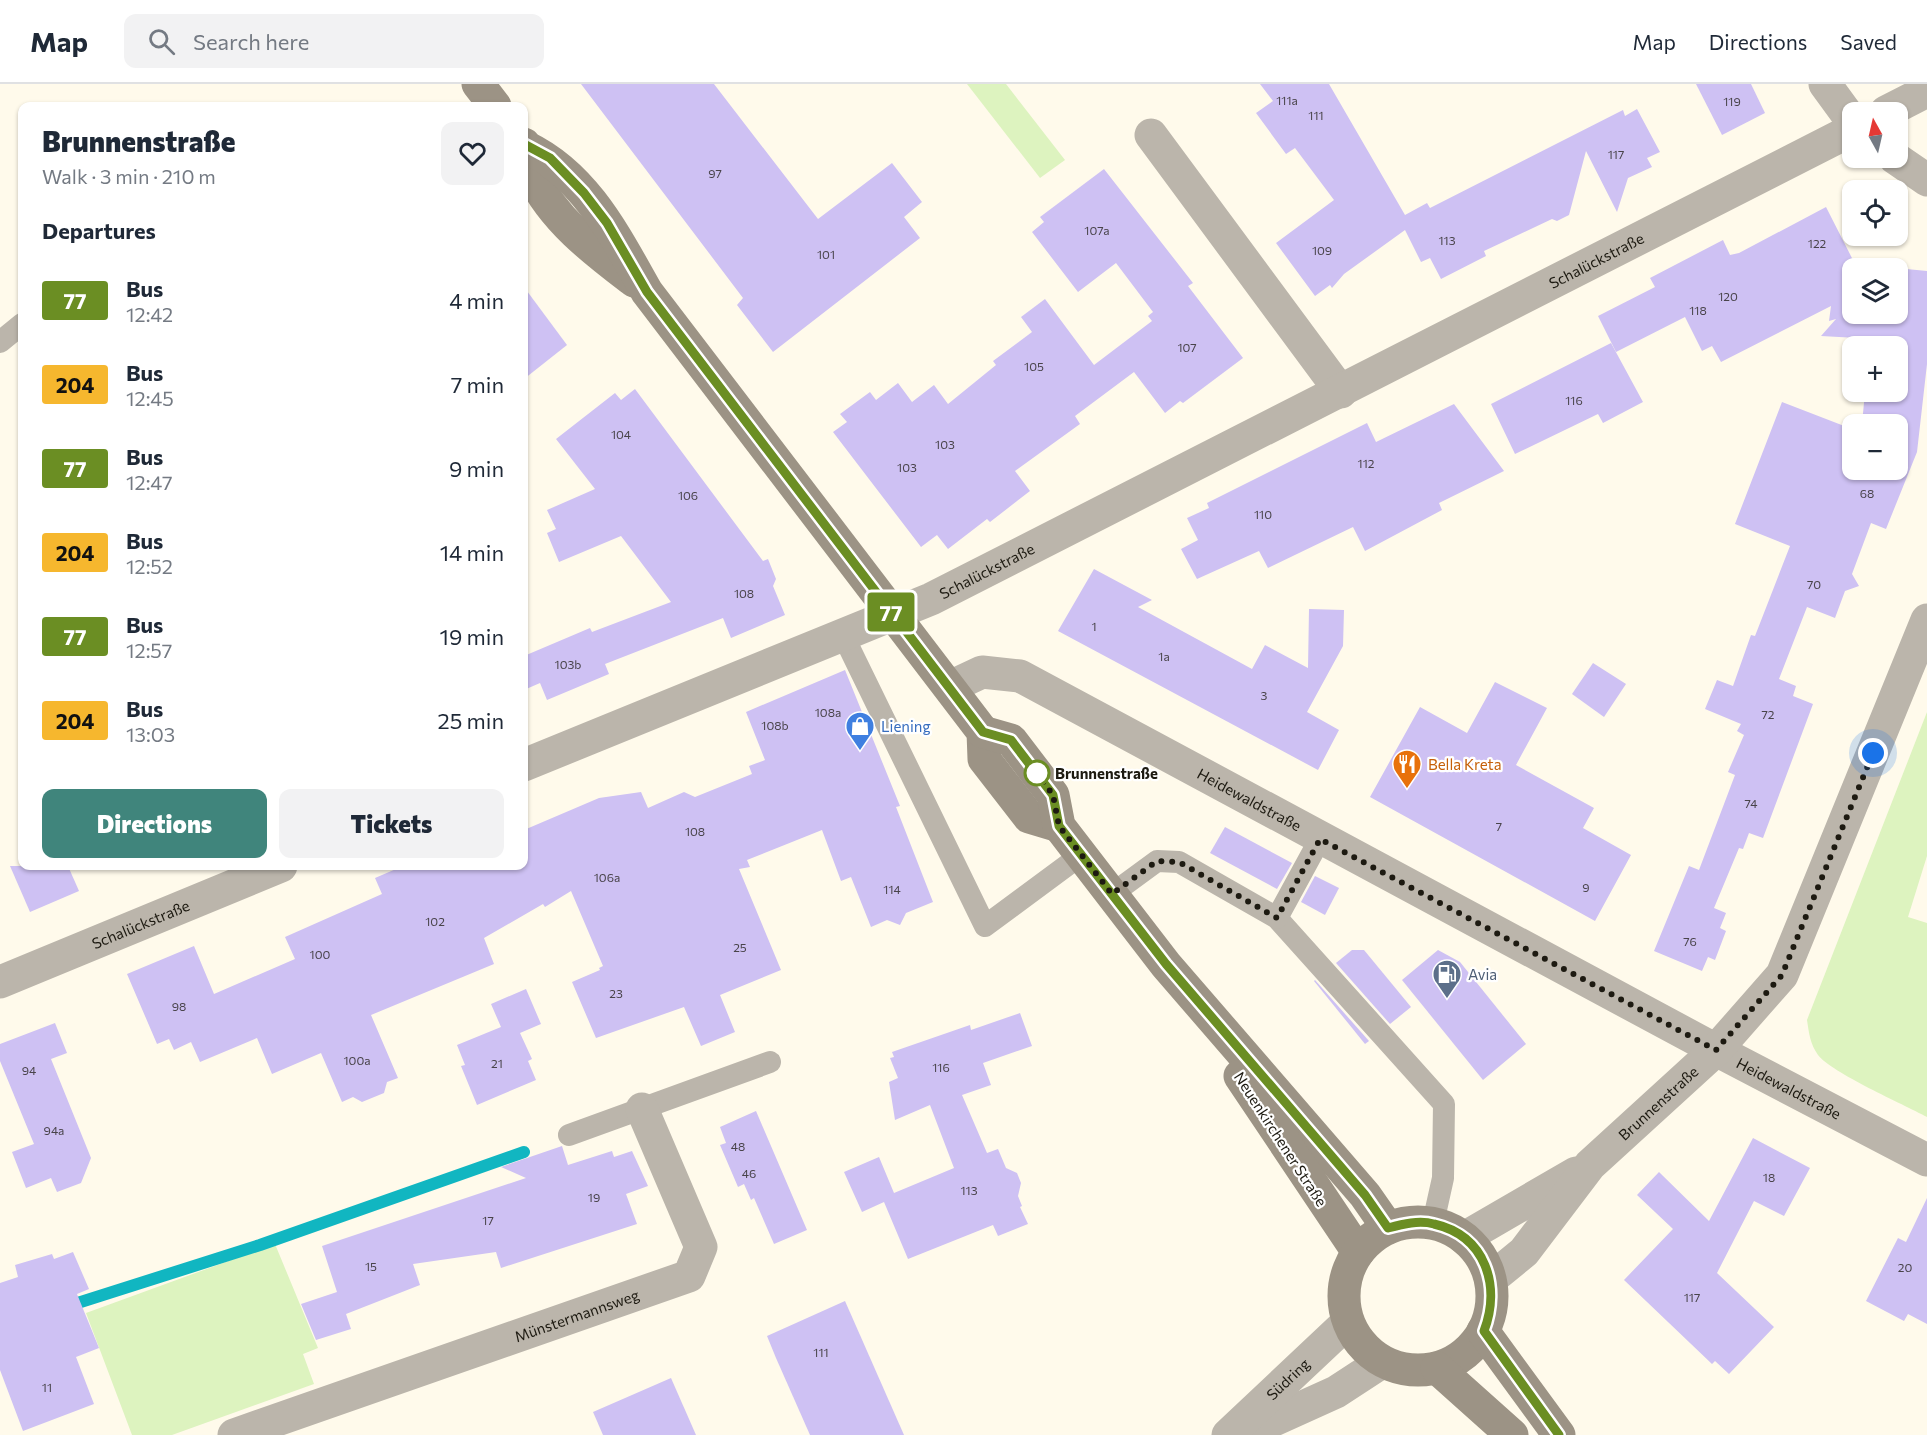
<!DOCTYPE html>
<meta charset="utf-8">
<style>
:root{--surface:#fff;--page:#f2f2f3;--text:#1f2937;--muted:#747a83;--line:#e0e1e3;--accent:#40857c}
body{margin:0;font-family:Commissioner,sans-serif;background:var(--page);color:var(--text);height:100vh;display:flex;flex-direction:column;font-size:22px;white-space:nowrap}
*{box-sizing:border-box;margin:0}
p{font-size:20px;color:var(--muted)}
.icon{flex:none;width:33px;height:33px;fill:none;stroke:currentColor;stroke-width:2;stroke-linecap:round;stroke-linejoin:round}
.map{position:relative;flex:1;overflow:hidden}
.details{position:absolute;left:18px;top:18px;width:510px;height:768px;display:flex;flex-direction:column;background:var(--surface);border-radius:12px;box-shadow:0 2px 4px #0004}
.details>*{flex:none}
.badge{padding:0 12px;border-radius:4px;font-size:21px;line-height:39px}
.needle{width:39px;rotate:352deg}
.controls{position:absolute;left:1842px;top:18px;display:grid;gap:12px}
.controls a{display:grid;place-items:center;width:66px;height:66px;border-radius:12px;background:var(--surface);box-shadow:0 2px 4px #0004;font-size:30px}
.you{position:absolute;width:30px;height:30px;margin:-15px;border:4px solid #fff;border-radius:50%;background:#1a73e8;box-shadow:0 0 0 9px #1a73e833}
.map>.badge{position:absolute;translate:-50% -50%;box-shadow:0 0 0 3px #fff}
h2{padding:0 24px;font-size:22px;line-height:54px}
.round{display:grid;place-items:center;flex:none;width:63px;height:63px;border-radius:12px;background:var(--page)}
.summary{display:flex;align-items:center;justify-content:space-between;height:102px;padding:0 24px}
h1{font-size:28px;font-weight:800;line-height:45px}
.cta{display:flex;gap:12px;margin-top:auto;padding:12px 24px}
.cta a{flex:1;height:69px;border-radius:12px;background:var(--accent);color:#fff;font-size:24px;font-weight:800;line-height:69px;text-align:center}
.cta a+a{background:var(--page);color:var(--text)}
ul{padding:0;list-style:none}
li{display:flex;align-items:center;gap:18px;height:84px;padding:0 24px}
li div{flex:1}
li b{display:block;font-size:22px}
li em{font-style:normal}
li .badge{min-width:66px;font-weight:700;text-align:center}
header{display:flex;align-items:center;gap:36px;box-sizing:border-box;height:84px;padding:0 30px;background:var(--surface);border-bottom:2px solid var(--line)}
header strong{font-size:28px}
nav{display:flex;gap:33px;margin-inline-start:auto;font-size:21px}
.search{width:420px;height:54px;background:var(--page);display:flex;align-items:center;gap:15px;box-sizing:border-box;padding:0 21px;border-radius:12px;color:var(--muted);font-size:22px}
.map>svg:first-child{display:block}
.green{fill:#ddf3bf}
.lines{fill:none;stroke-linecap:round;stroke-linejoin:round}
.stream{stroke:#11b6c1;stroke-width:12}
.building{fill:#cec1f3;fill-rule:evenodd}
.service{stroke:#bbb5ab;stroke-width:22}
.minor{stroke:#bbb5ab;stroke-width:33}
.tertiary{stroke:#bbb5ab;stroke-width:33}
.secondary{stroke:#9c9385;stroke-width:33}
.line-casing{stroke:#fff;stroke-width:14}
.line{stroke:#6b8e23;stroke-width:9}
.walk{stroke:#1d1a11;stroke-width:6;stroke-dasharray:0 10.8}
.stop-dot{fill:#fff;stroke:#6b8e23;stroke-width:3}
.labels{text-anchor:middle;dominant-baseline:central;stroke-width:4.5;stroke-linejoin:round;paint-order:stroke}
.number-label{font-size:12px;fill:#49444a}
.street-label{font-size:15px;fill:#1d1a11;stroke:#fff}
.shop-label{font-size:15px;fill:#366cbe;stroke:#fff;text-anchor:start}
.food-label{font-size:15px;fill:#c56008;stroke:#fff;text-anchor:start}
.stop-label{font-size:15px;font-weight:bold;fill:#1d1a11;stroke:#fff;text-anchor:start}
.service-label{font-size:15px;fill:#4e5e75;stroke:#fff;text-anchor:start}
</style>
<header>
<strong>Map</strong>
<div class="search"><svg class="icon" aria-label="search" viewBox="0 0 24 24"><circle cx="10" cy="10" r="6"/><path d="M15 15l6 6"/></svg>Search here</div>
<nav><a>Map</a><a>Directions</a><a>Saved</a></nav>
</header>
<div class="map">
<svg width="1927" height="1351" viewBox="0 0 1927 1351">
<rect width="100%" height="100%" fill="#fffaeb"/>
<g class="green">
<path d="M967,0H1006L1065,76L1040,94Z"/>
<path d="M1927,628V772L1908,833L1927,839V1033C1903,1020 1832,989 1818,971C1810,960 1809,949 1807,936Z"/>
<path d="M275,1160L318,1264L303,1270L314,1300L172,1351H132L86,1229Z"/>
</g>
<g class="lines">
<path class="stream" d="M65,1223L260,1161L524,1068"/>
</g>
<g class="building">
<path d="M581,0H714L818,135L892,79L922,118L904,133L920,154L773,268L737,221L743,214Z"/>
<path d="M1260,0H1329L1405,131L1427,119L1430,124L1623,26L1625,32L1637,25L1660,68L1647,74L1652,83L1628,94L1617,128L1586,67L1569,131L1557,137L1552,135L1484,167L1486,172L1441,195L1430,174L1421,178L1405,146L1344,190L1332,204L1330,201L1315,212L1276,159L1334,116L1295,64L1286,70L1256,29L1273,17Z"/>
<path d="M1696,0H1751L1765,29L1722,51Z"/>
<path d="M1104,85L1193,199L1188,202L1243,274L1183,319L1180,317L1165,329L1134,288L1075,332L1080,340L1015,387L1030,407L990,438L987,435L948,465L937,451L921,463L833,348L847,338L840,330L870,308L876,316L898,299L912,318L934,301L948,320L996,281L993,277L1032,248L1021,233L1045,215L1094,281L1152,237L1148,232L1153,228L1116,179L1078,208L1032,148L1044,138L1040,133Z"/>
<path d="M1826,123L1855,180L1927,187V280L1917,368L1886,445L1871,439L1852,490L1859,502L1845,507L1835,534L1807,523L1779,595L1796,602L1793,612L1813,620L1763,754L1749,749L1743,765L1739,764L1714,824L1726,829L1720,844L1726,847L1715,876L1708,873L1702,887L1654,867L1689,782L1699,786L1735,691L1728,688L1744,651L1737,647L1741,640L1705,625L1717,596L1733,602L1751,551L1755,552L1790,462L1735,440L1782,318L1852,345V386H1898V340H1862L1865,308H1898V262H1856L1857,254L1821,252L1836,235L1829,237L1831,222L1721,278L1712,262L1702,267L1685,233L1616,268L1598,232L1655,203L1650,194L1723,156L1730,171L1739,169ZM1852,184H1898V230H1852Z"/>
<path d="M524,203L567,261L524,295Z"/>
<path d="M1611,259L1643,318L1603,339L1598,330L1515,370L1491,320Z"/>
<path d="M635,305L763,477L768,475L776,495L773,502L785,531L731,554L723,534L605,580L609,590L547,616L540,599L524,606V572L590,544L592,548L671,518L621,452L559,478L547,449L556,445L547,426L595,405L556,355L615,309L621,316Z"/>
<path d="M1454,320L1504,387L1439,419L1442,426L1365,467L1353,443L1268,484L1259,467L1197,495L1181,465L1198,456L1187,434L1209,424L1207,419L1367,339L1376,358Z"/>
<path d="M1094,485L1152,516L1138,523L1252,585L1265,561L1308,584L1309,525L1344,526L1343,562L1307,628L1339,646L1318,686L1058,547Z"/>
<path d="M1593,579L1626,600L1604,633L1572,610Z"/>
<path d="M845,586L900,722L896,723L933,818L906,829L900,841L887,836L871,843L851,793L841,797L822,746L747,776L750,783L739,785L781,886L720,911L735,948L701,962L684,923L596,954L572,898L600,886L599,884L603,882L571,807L545,823L543,820L484,854L494,880L371,931L398,994L387,998L384,1009L362,1018L353,1013L342,1018L321,969L272,990L257,954L200,978L191,958L174,966L169,955L157,960L127,890L194,862L214,910L295,875L285,853L382,810L375,794L403,782H524V746L599,714L641,708L648,724L684,708L695,713L752,690L749,682L765,676L746,628Z"/>
<path d="M1495,598L1547,624L1516,681L1594,724L1583,744L1631,771L1595,837L1370,713L1420,623L1467,649Z"/>
<path d="M1225,743L1292,779L1277,805L1210,769Z"/>
<path d="M10,782H68L79,807L30,828Z"/>
<path d="M1315,792L1339,804L1325,831L1301,818Z"/>
<path d="M1352,866H1364L1411,923L1390,940L1336,879Z"/>
<path d="M1438,866L1460,878L1526,960L1483,996L1402,896Z"/>
<path d="M1314,897L1315,896L1369,957L1365,960Z"/>
<path d="M526,905L541,940L520,949L532,975L528,977L536,996L477,1021L461,982L465,981L457,961L501,943L491,920Z"/>
<path d="M1020,929L1032,962L983,979L991,1001L962,1011L987,1069L998,1065L1006,1084L1017,1089L1021,1099L1018,1112L1022,1122L1020,1123L1028,1140L998,1152L993,1141L908,1175L884,1118L862,1128L844,1088L879,1073L894,1109L954,1084L930,1021L895,1036L889,998L898,994L890,974L894,973L892,968L970,941L971,946Z"/>
<path d="M55,939L67,969L51,975L91,1074L81,1099L57,1108L51,1094L26,1104L12,1068L34,1060L0,977V960Z"/>
<path d="M756,1027L807,1146L774,1160L754,1114L751,1116L744,1100L738,1103L720,1061L726,1059L720,1043Z"/>
<path d="M1753,1054L1810,1084L1784,1132L1754,1117L1717,1189L1774,1243L1729,1290L1715,1277L1712,1280L1624,1196L1673,1145L1637,1111L1659,1088L1709,1137Z"/>
<path d="M562,1062L568,1081L612,1067L614,1073L632,1067L648,1102L626,1110L637,1140L501,1184L496,1168L413,1180L420,1201L346,1230L351,1245L316,1256L301,1220L337,1208L322,1162L526,1094L501,1083Z"/>
<path d="M1927,1114V1240L1908,1230L1904,1237L1866,1217L1898,1154L1906,1158Z"/>
<path d="M73,1168L89,1205L77,1210L99,1264L76,1273L94,1320L23,1347L0,1286V1199L18,1193L15,1181L52,1170L54,1175Z"/>
<path d="M845,1217L904,1351H810L776,1274L767,1252Z"/>
<path d="M671,1294L696,1351H603L593,1328Z"/>
</g>
<g class="lines">
<g class="service">
<path d="M0,258L22,240"/>
<path d="M843,551L985,842L1081,771"/>
<path d="M1112,810L1157,777L1179,778L1277,834L1444,1020L1443,1094L1433,1139"/>
<path d="M1277,834L1320,755"/>
<path d="M569,1051L770,978"/>
</g>
<g class="minor">
<path d="M1825,0L1852,37"/>
<path d="M1886,28L1927,7"/>
<path d="M1151,51L1341,308"/>
<path d="M1895,74L1927,96"/>
<path id="s1" d="M950,603L982,588L1020,592L1716,966L1927,1076"/>
<path id="s2" d="M524,681L931,515L1852,46"/>
<path id="s3" d="M0,898L281,782"/>
<path d="M1464,1154L1576,1089"/>
<path id="s4" d="M1491,1195L1524,1168L1590,1081L1716,966L1782,891L1927,536"/>
<path id="s5" d="M234,1351L689,1192L701,1163L642,1025"/>
</g>
<g class="tertiary">
<path d="M1243,1350L1336,1308L1382,1278"/>
<path id="s6" d="M1228,1351L1348,1238"/>
</g>
<g class="secondary">
<path d="M478,0L495,22"/>
<path d="M524,60C529,69 528,81 532,91C553,136 596,168 634,197"/>
<path d="M526,63C586,92 615,152 647,208L983,648L984,675L1029,733L1059,742"/>
<path d="M983,648L1011,656L1053,711L1059,742L1166,881L1365,1111L1388,1144"/>
<path d="M1240,992L1358,1168"/>
<circle cx="1418" cy="1212" r="74"/>
<path d="M1483,1247L1559,1351"/>
<path d="M1437,1284L1512,1351"/>
</g>
</g>
<g class="lines">
<g class="line-casing">
<path id="line" d="M524,60L550,74L584,109L607,139L647,208L983,648L1011,656L1053,711L1059,742L1166,880L1365,1111L1388,1144C1403,1140 1419,1136 1434,1140C1486,1152 1501,1202 1484,1247L1559,1351"/>
</g>
<use href="#line" class="line"/>
<path class="walk" d="M1037,689L1053,711L1059,742L1112,810L1157,777L1179,778L1277,834L1320,755L1716,966L1782,891L1873,669"/>
</g>
<defs>
<g id="shop-pin" transform="scale(1.5)"><path d="M0 17L-7.5 6A9.5 9.5 0 1 1 7.5 6Z" fill="#3f7fe0" stroke="#fff"/><path d="M-5-2.5h2.3a2.7 3.5 0 0 1 5.4 0H5L5.5 6h-11ZM-1.5-2.5h3a1.5 2.3 0 0 0-3 0Z" fill="#fff"/></g>
<g id="restaurant-pin" transform="scale(1.5)"><path d="M0 17L-7.5 6A9.5 9.5 0 1 1 7.5 6Z" fill="#e8710a" stroke="#fff"/><path d="M-5-6h1v4h1v-4h1v4h1v-4h1v5L-1.5 .5V6h-2V.5L-5-1ZM5-6V6H3V1.5H1.5Q1.5-4 5-6Z" fill="#fff"/></g>
<g id="fuel-pin" transform="scale(1.5)"><path d="M0 17L-7.5 6A9.5 9.5 0 1 1 7.5 6Z" fill="#5c6f8a" stroke="#fff"/><path d="M-5.5-6h7V0h2V4h1.3V-2.5L3-4.5l.8-.8L6-3V5H2.5V1h-1V6h-7ZM-4.2-4.7v3.2H.2V-4.7Z" fill="#fff"/></g>
</defs>
<g fill-rule="evenodd">
<use href="#shop-pin" x="860" y="642"/>
<use href="#restaurant-pin" x="1407" y="680"/>
<use href="#fuel-pin" x="1447" y="890"/>
</g>
<circle class="stop-dot" cx="1037" cy="689" r="12"/>
<g class="labels">
<g class="number-label">
<text x="1287" y="16">111a</text>
<text x="1732" y="17">119</text>
<text x="1316" y="31">111</text>
<text x="1616" y="70">117</text>
<text x="715" y="89">97</text>
<text x="1097" y="146">107a</text>
<text x="1447" y="156">113</text>
<text x="1817" y="159">122</text>
<text x="1322" y="166">109</text>
<text x="826" y="170">101</text>
<text x="1728" y="212">120</text>
<text x="1698" y="226">118</text>
<text x="1187" y="263">107</text>
<text x="1034" y="282">105</text>
<text x="1574" y="316">116</text>
<text x="621" y="350">104</text>
<text x="945" y="360">103</text>
<text x="1366" y="379">112</text>
<text x="907" y="383">103</text>
<text x="1867" y="409">68</text>
<text x="688" y="411">106</text>
<text x="1263" y="430">110</text>
<text x="1814" y="500">70</text>
<text x="744" y="509">108</text>
<text x="1094" y="542">1</text>
<text x="1164" y="572">1a</text>
<text x="568" y="580">103b</text>
<text x="1264" y="611">3</text>
<text x="828" y="628">108a</text>
<text x="1768" y="630">72</text>
<text x="775" y="641">108b</text>
<text x="1751" y="719">74</text>
<text x="1499" y="742">7</text>
<text x="695" y="747">108</text>
<text x="607" y="793">106a</text>
<text x="1586" y="803">9</text>
<text x="892" y="805">114</text>
<text x="435" y="837">102</text>
<text x="1690" y="857">76</text>
<text x="740" y="863">25</text>
<text x="320" y="870">100</text>
<text x="616" y="909">23</text>
<text x="179" y="922">98</text>
<text x="357" y="976">100a</text>
<text x="497" y="979">21</text>
<text x="941" y="983">116</text>
<text x="29" y="986">94</text>
<text x="54" y="1046">94a</text>
<text x="738" y="1062">48</text>
<text x="749" y="1089">46</text>
<text x="1769" y="1093">18</text>
<text x="969" y="1106">113</text>
<text x="594" y="1113">19</text>
<text x="488" y="1136">17</text>
<text x="371" y="1182">15</text>
<text x="1905" y="1183">20</text>
<text x="1692" y="1213">117</text>
<text x="821" y="1268">111</text>
<text x="47" y="1303">11</text>
</g>
<g class="street-label">
<text stroke="none"><textPath href="#s2" startOffset="1186">Schalückstraße</textPath></text>
<text stroke="none"><textPath href="#s2" startOffset="502">Schalückstraße</textPath></text>
<text stroke="none"><textPath href="#s1" startOffset="334">Heidewaldstraße</textPath></text>
<text stroke="none"><textPath href="#s3" startOffset="152">Schalückstraße</textPath></text>
<text stroke="none"><textPath href="#s1" startOffset="946">Heidewaldstraße</textPath></text>
<text stroke="none"><textPath href="#s4" startOffset="244">Brunnenstraße</textPath></text>
<text transform="translate(1281 1055) rotate(57)">Neuenkirchener Straße</text>
<text stroke="none"><textPath href="#s5" startOffset="363">Münstermannsweg</textPath></text>
<text stroke="none"><textPath href="#s6" startOffset="82">Südring</textPath></text>
</g>
<g class="shop-label">
<text x="881" y="642">Liening</text>
</g>
<g class="food-label">
<text x="1428" y="680">Bella Kreta</text>
</g>
<g class="stop-label">
<text x="1055" y="689">Brunnenstraße</text>
</g>
<g class="service-label">
<text x="1468" y="890">Avia</text>
</g>
</g>
</svg>
<div class="controls">
<a><svg class="needle" viewBox="-14 -14 28 28"><path d="M0-13l5 13h-10z" fill="#e53935"/><path d="M0 13l5-13h-10z" fill="#747a83"/></svg></a>
<a><svg class="icon" aria-label="locate" viewBox="0 0 24 24"><circle cx="12" cy="12" r="6"/><path d="M12 2v4M12 18v4M2 12h4M18 12h4"/></svg></a>
<a><svg class="icon" aria-label="layers" viewBox="0 0 24 24"><path d="M12 4l9 5-9 5-9-5zM3 14l9 5 9-5"/></svg></a>
<a>+</a>
<a>−</a>
</div>
<div class="you" style="left:1873px;top:669px"></div>
<b class="badge" style="left:891px;top:528px;background:#6b8e23;color:#fff">77</b>
<section class="details">
<div class="summary"><div><h1>Brunnenstraße</h1><p>Walk · 3 min · 210 m</p></div><a class="round"><svg class="icon" aria-label="heart" viewBox="0 0 24 24"><path d="M12 20l-8-8c-3-5 5-10 8-4 3-6 11-1 8 4z"/></svg></a></div>
<h2>Departures</h2>
<ul>
<li><span class="badge" style="background:#6b8e23;color:#fff">77</span><div><b>Bus</b><p>12:42</p></div><em>4 min</em></li>
<li><span class="badge" style="background:#f6b72e;color:#111">204</span><div><b>Bus</b><p>12:45</p></div><em>7 min</em></li>
<li><span class="badge" style="background:#6b8e23;color:#fff">77</span><div><b>Bus</b><p>12:47</p></div><em>9 min</em></li>
<li><span class="badge" style="background:#f6b72e;color:#111">204</span><div><b>Bus</b><p>12:52</p></div><em>14 min</em></li>
<li><span class="badge" style="background:#6b8e23;color:#fff">77</span><div><b>Bus</b><p>12:57</p></div><em>19 min</em></li>
<li><span class="badge" style="background:#f6b72e;color:#111">204</span><div><b>Bus</b><p>13:03</p></div><em>25 min</em></li>
</ul>
<div class="cta"><a>Directions</a><a>Tickets</a></div>
</section>
</div>
